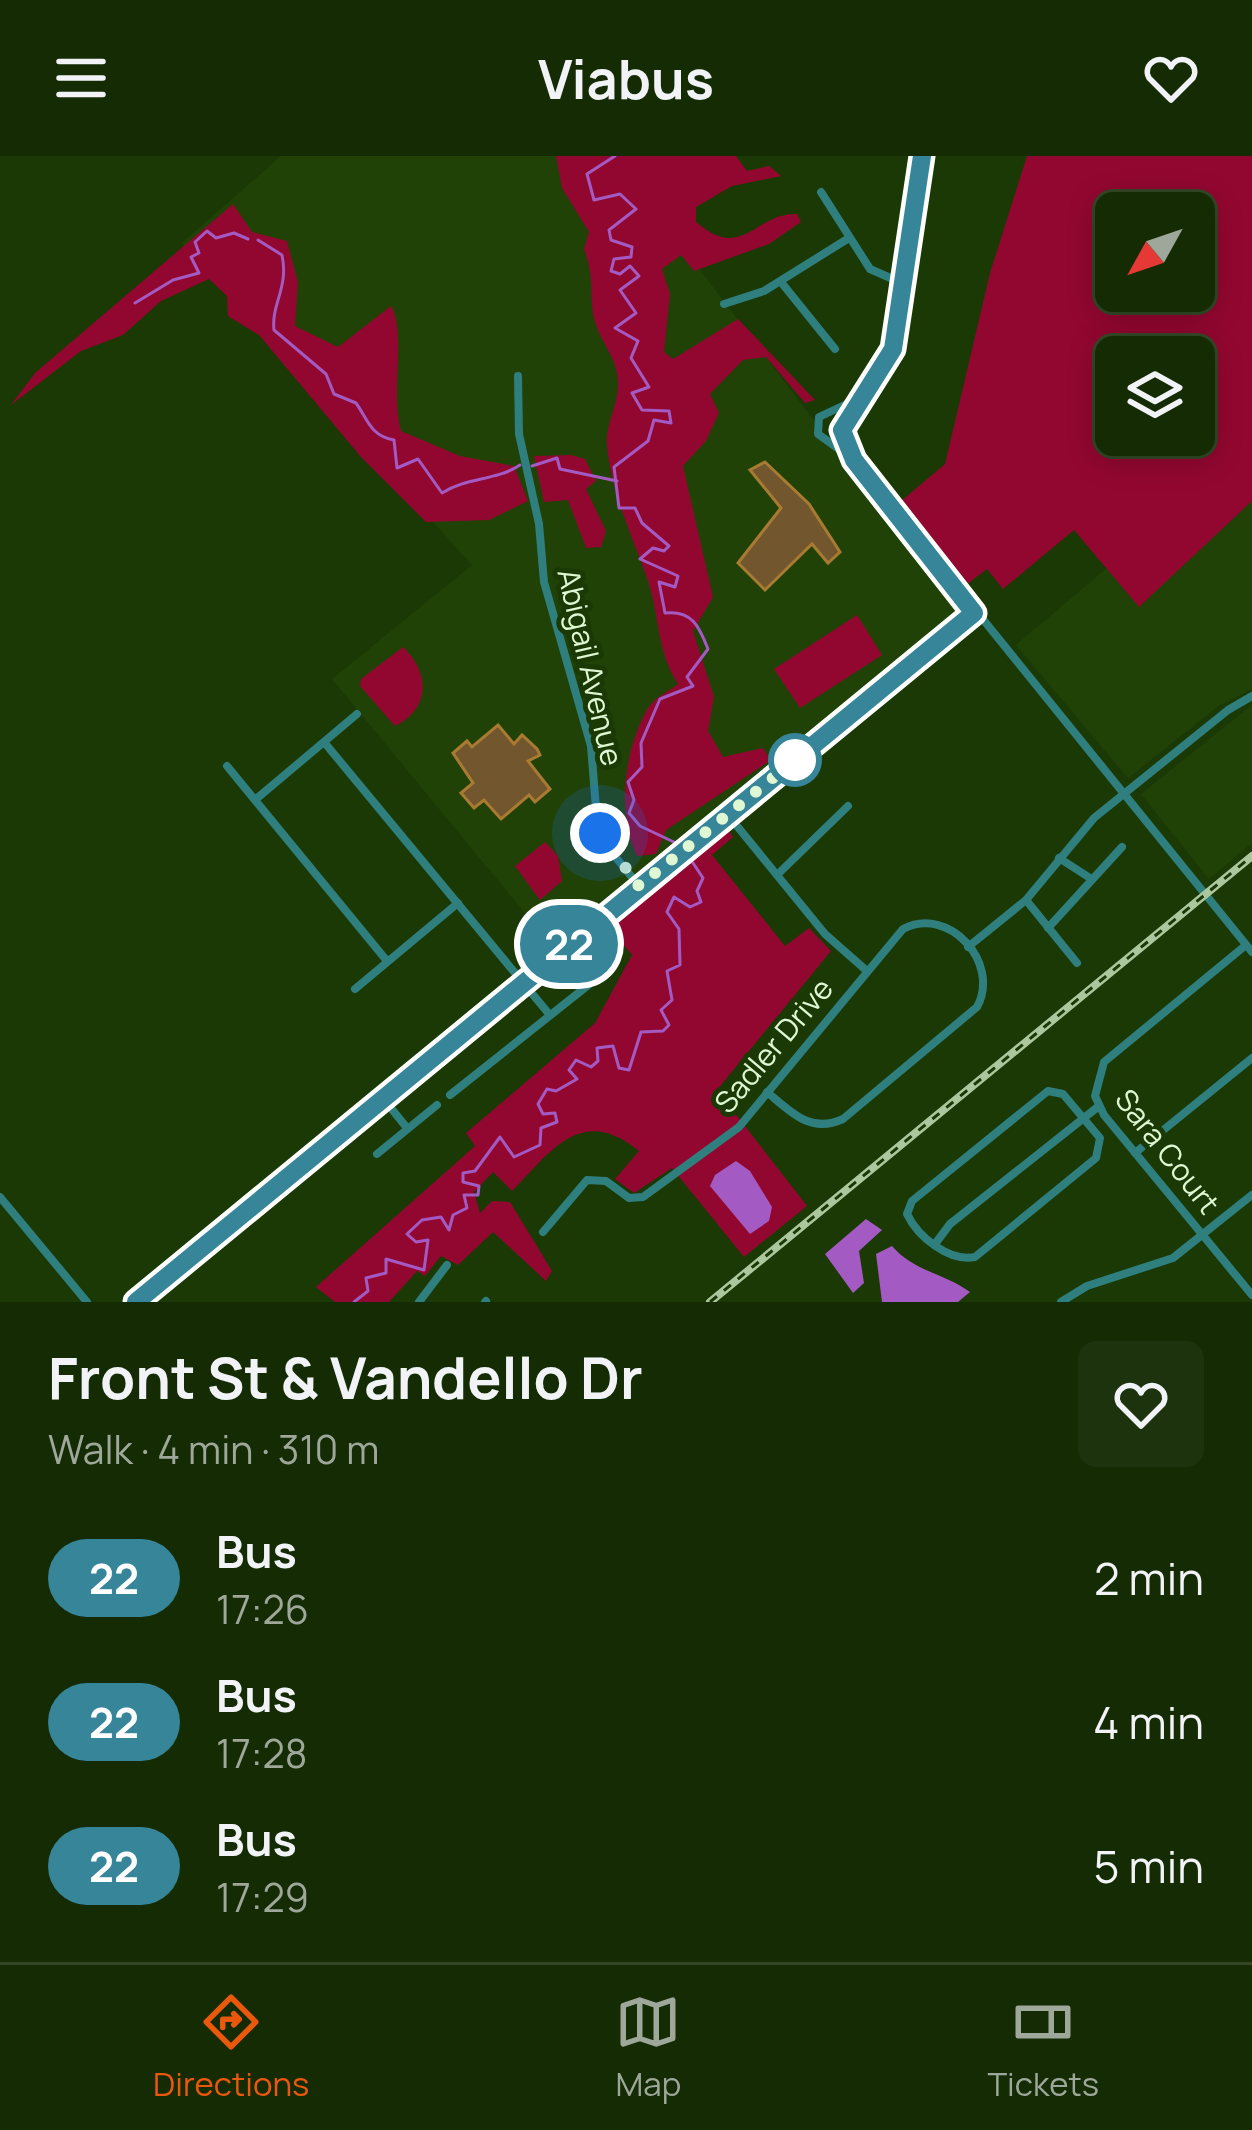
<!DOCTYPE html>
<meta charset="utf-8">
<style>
:root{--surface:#142b04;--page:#1d330e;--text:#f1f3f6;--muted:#9da79a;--line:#334726;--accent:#ea580c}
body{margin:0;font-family:Manrope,sans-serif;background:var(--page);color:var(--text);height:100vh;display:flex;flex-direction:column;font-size:45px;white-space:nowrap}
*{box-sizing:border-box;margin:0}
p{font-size:39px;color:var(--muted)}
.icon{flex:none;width:66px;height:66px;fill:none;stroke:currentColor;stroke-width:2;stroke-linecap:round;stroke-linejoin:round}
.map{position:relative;height:1146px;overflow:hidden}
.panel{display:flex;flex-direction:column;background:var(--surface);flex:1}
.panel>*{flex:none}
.badge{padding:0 24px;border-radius:39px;font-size:42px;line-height:78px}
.needle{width:78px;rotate:230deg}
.fabs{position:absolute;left:1095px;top:36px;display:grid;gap:24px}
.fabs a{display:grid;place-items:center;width:120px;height:120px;border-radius:18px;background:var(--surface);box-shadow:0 6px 30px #0003,0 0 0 3px var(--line);font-size:60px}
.you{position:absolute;width:60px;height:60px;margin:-30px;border:9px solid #fff;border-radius:50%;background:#1a73e8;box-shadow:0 0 0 18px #1a73e833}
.map>.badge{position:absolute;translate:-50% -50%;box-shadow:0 0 0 6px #fff}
.round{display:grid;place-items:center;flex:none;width:126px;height:126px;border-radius:18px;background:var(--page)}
.headline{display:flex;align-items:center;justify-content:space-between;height:204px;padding:0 48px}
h1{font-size:57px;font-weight:700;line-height:90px}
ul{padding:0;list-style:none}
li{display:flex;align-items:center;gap:36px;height:144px;padding:0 48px}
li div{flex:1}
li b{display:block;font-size:45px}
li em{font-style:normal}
li .badge{min-width:132px;font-weight:700;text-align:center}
header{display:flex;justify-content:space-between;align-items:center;height:156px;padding:0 48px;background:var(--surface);font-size:54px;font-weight:700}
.tabs{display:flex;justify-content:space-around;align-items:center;height:168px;border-top:3px solid var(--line);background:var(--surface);font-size:33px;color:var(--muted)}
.tabs a{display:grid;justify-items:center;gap:6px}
.tabs .on{color:var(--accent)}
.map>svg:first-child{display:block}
.built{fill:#214207}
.green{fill:#92072f;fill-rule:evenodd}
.water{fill:#a45ac3}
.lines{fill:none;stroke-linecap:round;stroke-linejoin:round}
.stream{stroke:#a45ac3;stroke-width:3}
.building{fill:#72562e;stroke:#a97a31;stroke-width:3}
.minor{stroke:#2f7f7e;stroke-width:8}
.rail-casing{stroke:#acc69e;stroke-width:8}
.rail{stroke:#1b3905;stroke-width:3;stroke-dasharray:9;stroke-linecap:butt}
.line-casing{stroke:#fff;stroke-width:27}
.line{stroke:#378599;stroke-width:18}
.walk{stroke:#dff7d3;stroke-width:12;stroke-dasharray:0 21.6}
.stop-dot{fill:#fff;stroke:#378599;stroke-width:6}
.labels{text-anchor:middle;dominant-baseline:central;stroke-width:10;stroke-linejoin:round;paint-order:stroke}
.street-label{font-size:30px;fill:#dff7d3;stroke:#1b3905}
</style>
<header><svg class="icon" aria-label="menu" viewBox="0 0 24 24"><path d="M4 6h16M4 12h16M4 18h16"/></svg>Viabus<svg class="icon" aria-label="heart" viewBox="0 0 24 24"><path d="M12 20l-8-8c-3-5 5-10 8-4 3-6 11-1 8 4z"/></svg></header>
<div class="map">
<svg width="1252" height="1146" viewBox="0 0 1252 1146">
<rect width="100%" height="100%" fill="#1b3905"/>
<g class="built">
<path d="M281,0H614L961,459L552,790L332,523L472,409L182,87Z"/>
<path d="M1252,345V533L1218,550L1128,622L1016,489L1107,412L1139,450Z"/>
<path d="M1252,549V687L1209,723L1141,638Z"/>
</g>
<g class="green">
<path d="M556,0H736L747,15L769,10L781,20L732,30L696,51V66C744,107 755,56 797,58L801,66L769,88L694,115L681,99L662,113L670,138L664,196L673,203L738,163L815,244L805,247L766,201L743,204L710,238L719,257L706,285L683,310L713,441L693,475L714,541L708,575L723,601L763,592L771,604L666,674L656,698L637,700C617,657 623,595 648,552C654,542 669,535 678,528C656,494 660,460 647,422C632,379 611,337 607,289C605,269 619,248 618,226C617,201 601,187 595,166C588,141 596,126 584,93L589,76L562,32Z"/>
<path d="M1027,0H1252V345L1139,451L1074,374L1003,433L987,413L966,429L900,346L945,308L990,117ZM1116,57H1194V135H1116ZM1116,201H1194V279H1116Z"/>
<path d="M233,48L252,76L287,85L298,126L295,170L338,191L391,150C407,178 390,235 401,275L460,300L514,310L528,345L489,364L426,366L361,301L259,179L228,160L227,140L209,123L161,145L123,179L81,195L11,249L35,217Z"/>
<path d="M571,299L585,303L596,325L586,333L606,375L601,391L586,392L568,344L544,346L534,300Z"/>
<path d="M857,459L882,499L800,552L774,513Z"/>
<path d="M403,491C430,517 431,552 395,570L360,530L361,523Z"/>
<path d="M729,675L733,681L712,699L785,790L809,772L831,795L712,940L738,961L807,1050L744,1101L672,1012L634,1037L615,1023L639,995C582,948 552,994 512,1035L493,1016L474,1036L480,1057L492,1045L510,1046L552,1115L546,1125L493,1076L458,1109L441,1100L425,1120L417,1115L389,1146H335L316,1131L475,990L466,977L595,867L632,799L609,771Z"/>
<path d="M545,686L558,700L562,725L540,744L515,710Z"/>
</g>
<g class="water">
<path d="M736,1005L750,1015L772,1051L769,1065L750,1078L710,1030L715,1019Z"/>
<path d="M866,1063L882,1074L859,1095L864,1127L853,1137L825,1098Z"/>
<path d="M892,1090C913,1115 944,1117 970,1136L958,1146H882L876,1098Z"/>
</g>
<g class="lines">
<g class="stream">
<path d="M615,0L587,18L594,44L620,38L636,53L609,74L611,84L632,91L631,101L614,103L611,115L620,118L630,110L639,120L620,134L636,157L615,172L638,185L631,202L649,231L632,237L642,254L669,255L671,267L654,264L648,285L614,311L619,352H635L642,367L669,390L664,395L653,392L640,403L678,420L675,431L659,426L665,457C692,454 699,470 708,493L687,521L693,530L660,543L641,587L642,611L628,626L634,644L629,657L640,670L678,688"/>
<path d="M258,84L282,99C289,132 271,148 274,174L326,218L334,238L356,247C367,262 370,280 394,284L397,312L418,303L442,337C467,321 496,325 520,309"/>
<path d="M135,147L173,124L199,117L191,101L199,97L195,86L207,75L216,82L234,77L248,83"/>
<path d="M532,310L557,302L560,313L617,325"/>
<path d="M354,1146L368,1135L366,1122L386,1117V1103L424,1114L428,1084L416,1086L407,1078L422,1064L441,1061L449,1074L453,1059L467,1052L464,1039H478L479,1030L463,1026V1017L475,1015L500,981L514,1001L540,989L541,972L557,966L555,957L543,958L538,948L547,933L556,935L577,923L569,914L576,904L591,911L598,905L597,892L613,890L619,912L629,914L641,876L663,875L669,869L661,854L672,844L667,815L680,809L679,773L667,756L674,741L690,751L701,746L697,735L703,722L693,707"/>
</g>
</g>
<g class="building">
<path d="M765,306L809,348L840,396L828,407L812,388L765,434L738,407L781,352L750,314Z"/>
<path d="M498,569L514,588L522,579L537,593L540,599L528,605L550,633L535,646L529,639L501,663L484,644L474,652L461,637L473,627L453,597L467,585L472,591Z"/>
</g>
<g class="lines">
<g class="minor">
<path d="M821,36L870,113L904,128"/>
<path d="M781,126L835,193"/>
<path d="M724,148L764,135L849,82"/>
<path d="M518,220L519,278L539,368L544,426L591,590L597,665L605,688L639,730"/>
<path d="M866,239L819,261L818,278L854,304L1252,796"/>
<path d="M842,269L883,216L897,179L922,0"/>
<path d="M842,274L851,297"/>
<path d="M324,586L549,858"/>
<path d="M227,610L387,805"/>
<path d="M255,644L357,558"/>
<path d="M728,659L825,778L867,815"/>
<path d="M1059,702L1090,722"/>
<path d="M777,719L848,650"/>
<path d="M1026,744L1077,807"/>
<path d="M1048,772L1122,691"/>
<path d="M1246,789L1104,906L1095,940L1104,959L1252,1139"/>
<path d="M968,791L1026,744L1094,662L1228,554L1252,540"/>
<path d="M355,833L458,747"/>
<path d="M1048,935L1063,938L1100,982L1096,1002L975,1101C949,1106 918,1081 907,1058L912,1045Z"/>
<path d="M450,939L606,815"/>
<path d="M382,941L407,972"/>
<path d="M1135,997L1252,902"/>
<path d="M377,998L437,949"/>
<path d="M0,1041L87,1146"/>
<path d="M543,1076L587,1024L606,1025L629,1042L643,1041L739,971L903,773C949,749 1001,807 977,851L843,963C810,978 791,956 767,936"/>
<path d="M935,1088L950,1068L1099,950"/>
<path d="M135,1146L975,457"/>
<path d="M419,1146L447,1109"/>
<path d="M485,1146L486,1145"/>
<path d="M1061,1146L1087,1130L1173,1102L1252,1039"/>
</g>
<g class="rail-casing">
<path id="rail" d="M710,1146L1252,700"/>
</g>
<use href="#rail" class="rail"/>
</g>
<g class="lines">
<g class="line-casing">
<path id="line" d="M136,1146L974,457L854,304L842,274L893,193L922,0"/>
</g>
<use href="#line" class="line"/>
<path class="walk" d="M600,677L639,730L800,600L795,604"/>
</g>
<circle class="stop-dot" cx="795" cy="604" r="24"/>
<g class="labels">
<g class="street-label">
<text transform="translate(591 511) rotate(77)">Abigail Avenue</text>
<text transform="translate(773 889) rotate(-50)">Sadler Drive</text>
<text transform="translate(1168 995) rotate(52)">Sara Court</text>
</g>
</g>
</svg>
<div class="fabs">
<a><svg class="needle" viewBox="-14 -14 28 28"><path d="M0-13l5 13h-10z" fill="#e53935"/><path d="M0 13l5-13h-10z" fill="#9da79a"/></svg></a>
<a><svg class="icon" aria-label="layers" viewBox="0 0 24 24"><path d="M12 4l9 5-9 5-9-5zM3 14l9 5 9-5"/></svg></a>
</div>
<div class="you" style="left:600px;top:677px"></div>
<b class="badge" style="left:569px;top:788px;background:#378599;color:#fff">22</b>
</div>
<section class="panel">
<div class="headline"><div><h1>Front St &amp; Vandello Dr</h1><p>Walk · 4 min · 310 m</p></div><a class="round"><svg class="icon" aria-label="heart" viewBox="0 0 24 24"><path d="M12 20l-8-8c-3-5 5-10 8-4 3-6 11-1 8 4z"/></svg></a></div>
<ul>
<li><span class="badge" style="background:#378599;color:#fff">22</span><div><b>Bus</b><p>17:26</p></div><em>2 min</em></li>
<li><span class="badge" style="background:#378599;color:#fff">22</span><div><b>Bus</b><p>17:28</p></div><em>4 min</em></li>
<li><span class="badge" style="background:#378599;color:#fff">22</span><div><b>Bus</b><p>17:29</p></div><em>5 min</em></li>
</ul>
</section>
<nav class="tabs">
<a class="on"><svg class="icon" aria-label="directions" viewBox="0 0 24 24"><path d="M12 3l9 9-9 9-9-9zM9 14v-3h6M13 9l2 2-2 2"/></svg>Directions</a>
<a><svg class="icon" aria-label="map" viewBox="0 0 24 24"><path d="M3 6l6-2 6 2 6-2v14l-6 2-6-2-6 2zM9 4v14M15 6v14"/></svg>Map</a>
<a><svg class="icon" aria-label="tickets" viewBox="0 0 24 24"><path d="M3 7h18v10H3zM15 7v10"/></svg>Tickets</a>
</nav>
